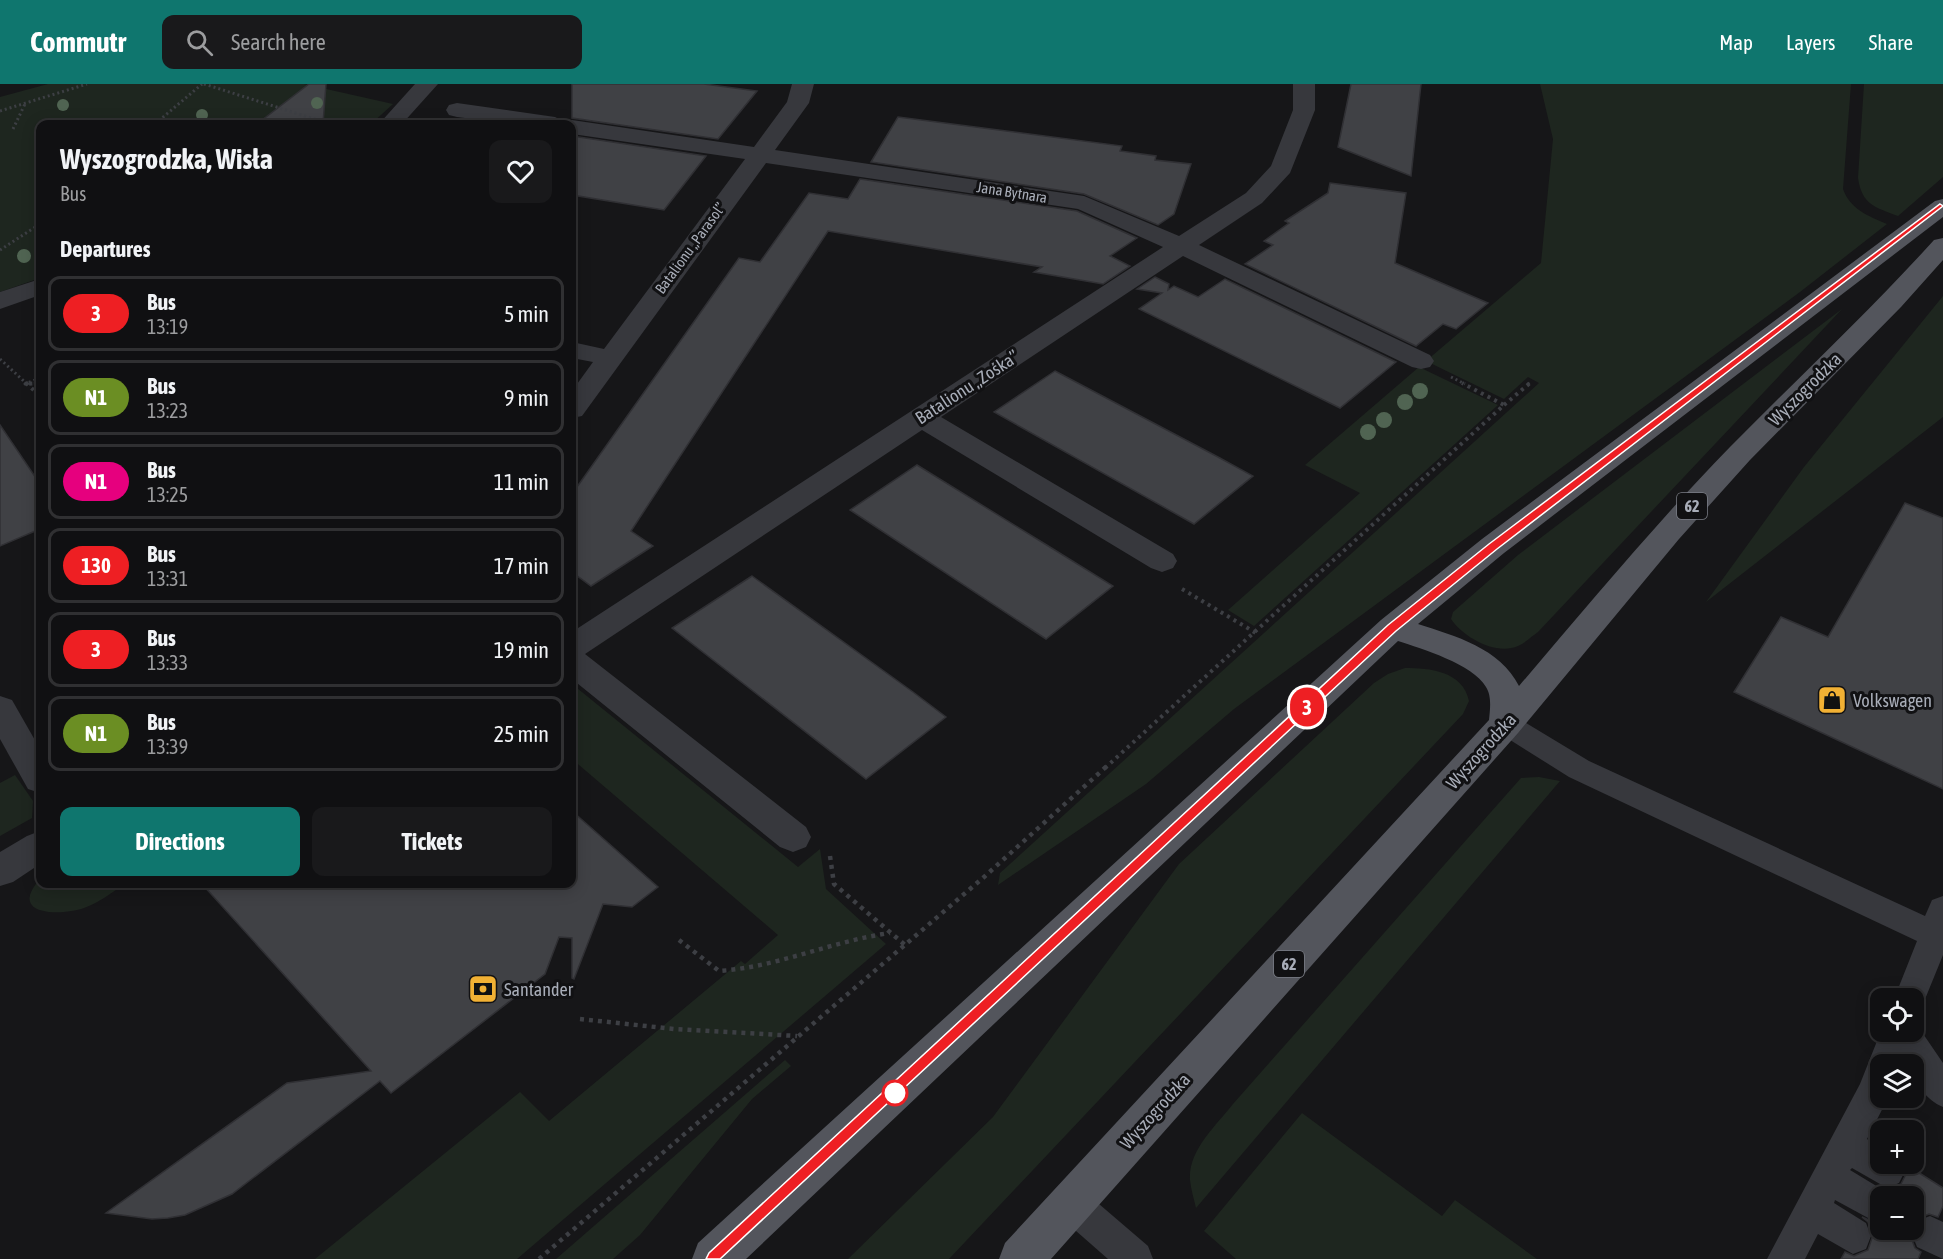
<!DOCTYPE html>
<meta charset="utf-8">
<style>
:root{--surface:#101012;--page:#19191b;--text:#f1f3f6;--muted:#9c9d9f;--line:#303032;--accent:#0f766e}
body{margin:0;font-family:"Asap Condensed",sans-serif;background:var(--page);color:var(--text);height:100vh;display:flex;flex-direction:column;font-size:22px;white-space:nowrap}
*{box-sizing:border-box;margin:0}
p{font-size:20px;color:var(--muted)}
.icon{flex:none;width:33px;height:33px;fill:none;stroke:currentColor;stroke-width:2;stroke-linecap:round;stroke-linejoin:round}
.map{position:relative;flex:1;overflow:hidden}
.drawer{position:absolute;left:36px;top:36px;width:540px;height:768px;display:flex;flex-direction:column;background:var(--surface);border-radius:12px;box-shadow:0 3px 15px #0003,0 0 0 2px var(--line)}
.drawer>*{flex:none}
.badge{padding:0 12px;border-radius:20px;font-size:21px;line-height:39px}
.controls{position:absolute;left:1870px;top:904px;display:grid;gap:12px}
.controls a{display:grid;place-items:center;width:54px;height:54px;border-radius:12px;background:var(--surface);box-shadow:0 3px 15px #0003,0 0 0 2px var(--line);font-size:30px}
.map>.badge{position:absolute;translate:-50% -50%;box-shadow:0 0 0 3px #fff}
h2{padding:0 24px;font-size:22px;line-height:54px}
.round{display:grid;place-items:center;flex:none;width:63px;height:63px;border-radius:12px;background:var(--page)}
.headline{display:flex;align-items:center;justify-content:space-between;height:102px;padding:0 24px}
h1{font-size:28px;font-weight:700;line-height:45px}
.action{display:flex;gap:12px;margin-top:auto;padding:12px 24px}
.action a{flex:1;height:69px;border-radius:12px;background:var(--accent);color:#fff;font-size:24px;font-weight:700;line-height:69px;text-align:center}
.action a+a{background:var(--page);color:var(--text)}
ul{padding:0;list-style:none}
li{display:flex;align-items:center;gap:18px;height:75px;margin:0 12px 9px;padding:0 12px;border:3px solid var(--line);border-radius:12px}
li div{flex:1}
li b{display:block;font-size:22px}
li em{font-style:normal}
li .badge{min-width:66px;font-weight:700;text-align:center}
header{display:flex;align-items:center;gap:36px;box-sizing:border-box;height:84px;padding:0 30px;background:var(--accent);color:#fff}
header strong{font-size:28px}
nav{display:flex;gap:33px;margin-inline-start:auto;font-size:21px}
.search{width:420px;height:54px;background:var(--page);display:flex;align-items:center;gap:15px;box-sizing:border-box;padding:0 21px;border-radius:12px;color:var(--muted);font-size:22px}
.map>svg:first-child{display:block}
.green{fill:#1e261f}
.building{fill:#404145;stroke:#303034;stroke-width:1.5}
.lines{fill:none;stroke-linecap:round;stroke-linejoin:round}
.path-far2{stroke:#3d3f44;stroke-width:3;stroke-dasharray:2 3;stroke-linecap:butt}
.path-far1{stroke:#3d3f44;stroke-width:4;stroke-dasharray:3 4.5;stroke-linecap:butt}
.path{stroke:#3d3f44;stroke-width:4.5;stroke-dasharray:4 5;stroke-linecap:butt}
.lane{fill:#37383d;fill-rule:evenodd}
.street{fill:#37383d;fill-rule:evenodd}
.primary{fill:#53555c;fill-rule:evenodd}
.tree{fill:#506452}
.line{fill:#ee1f23;stroke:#fff;stroke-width:1.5}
.stop-dot{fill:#fff;stroke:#ee1f23;stroke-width:3}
.labels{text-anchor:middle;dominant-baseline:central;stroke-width:6;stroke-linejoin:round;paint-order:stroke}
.far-street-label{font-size:15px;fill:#a8adb8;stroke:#111113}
.shield{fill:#111113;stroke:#7b7e86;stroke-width:1.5}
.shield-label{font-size:16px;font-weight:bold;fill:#a8adb8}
.street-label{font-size:18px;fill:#a8adb8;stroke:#111113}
.poi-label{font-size:18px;fill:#a8adb8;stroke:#111113;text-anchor:start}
</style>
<header>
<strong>Commutr</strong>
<div class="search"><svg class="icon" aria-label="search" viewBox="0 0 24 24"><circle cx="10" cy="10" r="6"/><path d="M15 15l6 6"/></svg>Search here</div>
<nav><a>Map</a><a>Layers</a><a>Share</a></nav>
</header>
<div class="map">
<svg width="1943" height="1175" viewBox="0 0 1943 1175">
<rect width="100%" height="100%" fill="#161618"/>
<g class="green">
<path d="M48,0H304L393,20L371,40H222L174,35L168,40H40V194L0,208V13Z"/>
<path d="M1540,0H1851L1843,105C1850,125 1868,132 1887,140L1800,208L1234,625L1146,700L998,801L1000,789L1539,299L1528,293L1504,315L1426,277L1541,179L1553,55Z"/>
<path d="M1864,0H1943V93L1898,132C1875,123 1862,121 1858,94Z"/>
<path d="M1943,212V333L1706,518L1804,383Z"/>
<path d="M1842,225L1538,548C1532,552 1525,559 1518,562C1496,572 1463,553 1451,535L1453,528L1518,471Z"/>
<path d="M1419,283L1498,321L1254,542L1228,526L1360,409L1305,381Z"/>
<path d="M1405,584C1429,584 1463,587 1469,617L1463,630L949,1175H848L993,1033L1179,780L1374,599L1388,590Z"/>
<path d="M572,600L798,783L820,765L826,805L886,860L517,1175H315L520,1008L549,1037L741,877L745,880L778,851L572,675Z"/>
<path d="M15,691L33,717L32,734L0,752V699Z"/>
<path d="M1539,693L1560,697L1196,1124C1194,1115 1191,1106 1190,1096C1188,1066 1216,1042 1233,1020L1521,694Z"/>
<path d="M40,795V800H125C112,808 99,819 84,824C61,832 7,832 40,795Z"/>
<path d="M785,976L791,982L752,1015L640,1151L613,1175H556Z"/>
<path d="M1302,1029L1442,1132L1455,1116L1537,1175H1236L1204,1147Z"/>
</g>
<g class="building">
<path d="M309,0H326L323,40H257Z"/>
<path d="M572,0H704L757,7L718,55L572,34Z"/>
<path d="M1351,0H1421L1411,92L1338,63Z"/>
<path d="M898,33L1122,62L1120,67L1156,72L1155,76L1191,80L1174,130L1158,141L1084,110L871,78Z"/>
<path d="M572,52L706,72L664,126L572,111Z"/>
<path d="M860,95L1077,127L1137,154L1110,172L1130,182L1103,200L1034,188L1042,183L828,147L631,447L653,462L591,502L572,488V410L739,174L760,178L809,109L848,115Z"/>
<path d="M1330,99L1406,109L1395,179L1488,219L1456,245L1443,240L1416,262L1245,180L1273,161L1264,157L1289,139L1285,137L1328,109Z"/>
<path d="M1155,193L1169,200L1168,206L1174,202L1198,213L1225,195L1396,278L1340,324L1139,225L1162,209L1137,205Z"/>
<path d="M1055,287L1218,373L1253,392L1194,440L994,328Z"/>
<path d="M0,341L40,400V445L0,462Z"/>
<path d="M917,381L1045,460L1113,502L1046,555L850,426Z"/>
<path d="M1905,419L1943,434V705L1734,608L1781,533L1828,553Z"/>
<path d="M752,492L913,608L946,633L866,695L672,544Z"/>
<path d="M572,727L658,803L632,823L603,820L574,895L572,894V854L559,853L545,890L391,1009L380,997L232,1110L185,1131L168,1134L152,1135L106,1129L287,999L371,987L202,800H572Z"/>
<path d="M1905,1080L1943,1104V1122L1938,1133L1929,1130L1916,1135L1914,1139V1113H1888L1885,1106L1901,1100L1907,1088Z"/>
<path d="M1881,1133V1146H1911L1910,1151L1915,1164L1921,1168L1918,1175H1841L1845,1168L1854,1172L1868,1166L1873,1151L1868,1138L1862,1133L1871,1137Z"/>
</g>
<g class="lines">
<g class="path-far2">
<path d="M204,0L330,40"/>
<path d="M0,27L87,0"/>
<path d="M155,40L202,0"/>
<path d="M13,45L25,20"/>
<path d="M0,166L40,140"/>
<path d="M0,275L27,300"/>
<path d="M1451,293L1465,300"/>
<path d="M40,294L25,300L40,299"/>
<path d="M1528,300L1531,298"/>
</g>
<g class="path-far1">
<path d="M26,299L40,312"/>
<path d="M28,299L25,300L40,299"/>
<path d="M1504,321L1530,299"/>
<path d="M1182,505L1256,549"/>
<path d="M1105,684L1504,321L1462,299"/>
</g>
<g class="path">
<path d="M830,772L834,800L905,861"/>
<path d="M679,856L719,887C778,883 832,857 890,849"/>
<path d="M580,935L674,945L797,952"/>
<path d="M539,1175L984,793L1107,682"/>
</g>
<g class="lane">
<path d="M1506,629L1516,633L1589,677L1925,832L1932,816L1943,812V871L1921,925L1914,928V915H1894L1917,857L1569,693L1496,647L1492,640L1496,633Z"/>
<path d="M1915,938L1943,979V1023C1926,1016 1914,999 1914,981H1906L1903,976L1901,981H1881V1014H1888L1867,1055L1881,1064V1080H1902L1905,1087L1899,1099L1887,1104L1852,1084L1850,1086L1883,1106L1886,1113H1881V1131L1870,1135L1835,1116L1834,1119L1866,1139L1871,1152L1866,1165L1853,1170L1818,1150L1805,1175H1767L1860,1000L1881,947L1914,948Z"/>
<path d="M1072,1103L1085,1108L1148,1162L1153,1175H1108L1059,1132L1054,1120L1059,1108Z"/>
<path d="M1930,1132L1943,1138V1175L1917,1163L1912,1150L1917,1137Z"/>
</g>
<g class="street">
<path d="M415,0H438L402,40H379Z"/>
<path d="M792,0H814L809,19L775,66L1084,112L1179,152L1246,109L1271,82L1293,26V0H1315V26L1290,89L1262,119L1199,161L1430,271L1434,277L1430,283L1421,285L1412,283L1183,172L941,333L1173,470L1177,477L1173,484L1162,488L1151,484L922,346L585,570L806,743L811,753L806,763L793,768L780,763L572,595V548L1163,163L1078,125L766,79L582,332L572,334V307L593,278L572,274V258L604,265L745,75L572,50V40H512L457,33L449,31L446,26L449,21L457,19L555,33L565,38L572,36L754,63L787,18Z"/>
<path d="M40,195V211L0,225V208Z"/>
<path d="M0,612L12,616L40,665V709L28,705L0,655Z"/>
<path d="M40,747V780L13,798L0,802V768L27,752Z"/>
</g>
<path class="primary" d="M1943,115V133L1504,469L1418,540C1455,552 1500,564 1519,602C1588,521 1656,439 1730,363C1798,294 1869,228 1934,156L1943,154V176L1901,223L1750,376L1679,455L1518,649L1051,1175H999L1005,1159L1489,636C1490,626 1492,612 1486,603C1473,580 1422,565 1398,557L746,1175H692L698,1159L1381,536L1482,455L1935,117Z"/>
</g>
<g class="tree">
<circle cx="317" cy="19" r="6"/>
<circle cx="63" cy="21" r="6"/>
<circle cx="202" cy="31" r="6"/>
<circle cx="24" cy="172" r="7"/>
<circle cx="1420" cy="307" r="8"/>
<circle cx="1405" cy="318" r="8"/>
<circle cx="1384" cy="336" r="8"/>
<circle cx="1368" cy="348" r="8"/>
</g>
<path class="line" d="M1940,120L1943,122L1497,465L1396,547L720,1175H706L709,1169L1388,541L1489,460Z"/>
<defs>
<g id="shop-square" transform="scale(1.5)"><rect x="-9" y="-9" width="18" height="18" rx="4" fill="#f2b134" stroke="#111113"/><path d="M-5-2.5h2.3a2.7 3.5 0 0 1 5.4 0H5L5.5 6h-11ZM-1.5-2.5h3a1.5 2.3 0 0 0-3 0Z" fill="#111"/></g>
<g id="bank-square" transform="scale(1.5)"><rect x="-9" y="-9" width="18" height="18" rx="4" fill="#f2b134" stroke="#111113"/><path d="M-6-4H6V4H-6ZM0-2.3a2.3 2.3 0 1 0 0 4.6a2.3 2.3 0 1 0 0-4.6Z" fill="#111"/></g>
</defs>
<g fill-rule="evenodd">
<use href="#shop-square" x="1832" y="616"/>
<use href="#bank-square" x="483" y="905"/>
</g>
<circle class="stop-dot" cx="895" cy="1009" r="12"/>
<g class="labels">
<g class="far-street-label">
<text transform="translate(1012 108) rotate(9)">Jana Bytnara</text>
<text transform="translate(690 164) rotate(-54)">Batalionu „Parasol”</text>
</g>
<g class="shield">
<rect x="1677" y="409" width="30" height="26" rx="4.5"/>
<rect x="1274" y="867" width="30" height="26" rx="4.5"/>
</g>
<g class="shield-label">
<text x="1692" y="422">62</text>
<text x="1289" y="880">62</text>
</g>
<g class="street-label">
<text transform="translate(967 303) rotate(-33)">Batalionu „Zośka”</text>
<text transform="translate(1805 305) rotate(-45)">Wyszogrodzka</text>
<text transform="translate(1481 667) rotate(-48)">Wyszogrodzka</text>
<text transform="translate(1155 1027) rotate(-48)">Wyszogrodzka</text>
</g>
<g class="poi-label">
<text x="1853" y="616">Volkswagen</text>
<text x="504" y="905">Santander</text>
</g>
</g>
</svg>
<div class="controls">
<a><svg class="icon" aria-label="locate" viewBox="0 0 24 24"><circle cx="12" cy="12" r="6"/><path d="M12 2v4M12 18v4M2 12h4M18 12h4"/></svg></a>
<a><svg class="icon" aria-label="layers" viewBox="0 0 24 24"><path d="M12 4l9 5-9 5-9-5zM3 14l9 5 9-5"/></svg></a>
<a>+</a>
<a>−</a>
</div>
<b class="badge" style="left:1307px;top:623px;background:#ee1f23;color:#fff">3</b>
<section class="drawer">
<div class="headline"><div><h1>Wyszogrodzka, Wisła</h1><p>Bus</p></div><a class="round"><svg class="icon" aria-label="heart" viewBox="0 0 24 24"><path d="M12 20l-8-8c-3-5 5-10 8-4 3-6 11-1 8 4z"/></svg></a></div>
<h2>Departures</h2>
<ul>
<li><span class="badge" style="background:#ee1f23;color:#fff">3</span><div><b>Bus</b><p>13:19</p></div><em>5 min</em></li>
<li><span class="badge" style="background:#6b8e23;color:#fff">N1</span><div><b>Bus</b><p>13:23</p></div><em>9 min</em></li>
<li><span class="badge" style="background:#e6007e;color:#fff">N1</span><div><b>Bus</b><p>13:25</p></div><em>11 min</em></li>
<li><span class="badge" style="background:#ee1f23;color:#fff">130</span><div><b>Bus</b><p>13:31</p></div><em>17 min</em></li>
<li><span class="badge" style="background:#ee1f23;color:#fff">3</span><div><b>Bus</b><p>13:33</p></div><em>19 min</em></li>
<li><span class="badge" style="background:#6b8e23;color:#fff">N1</span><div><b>Bus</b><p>13:39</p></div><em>25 min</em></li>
</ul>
<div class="action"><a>Directions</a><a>Tickets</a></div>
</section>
</div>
